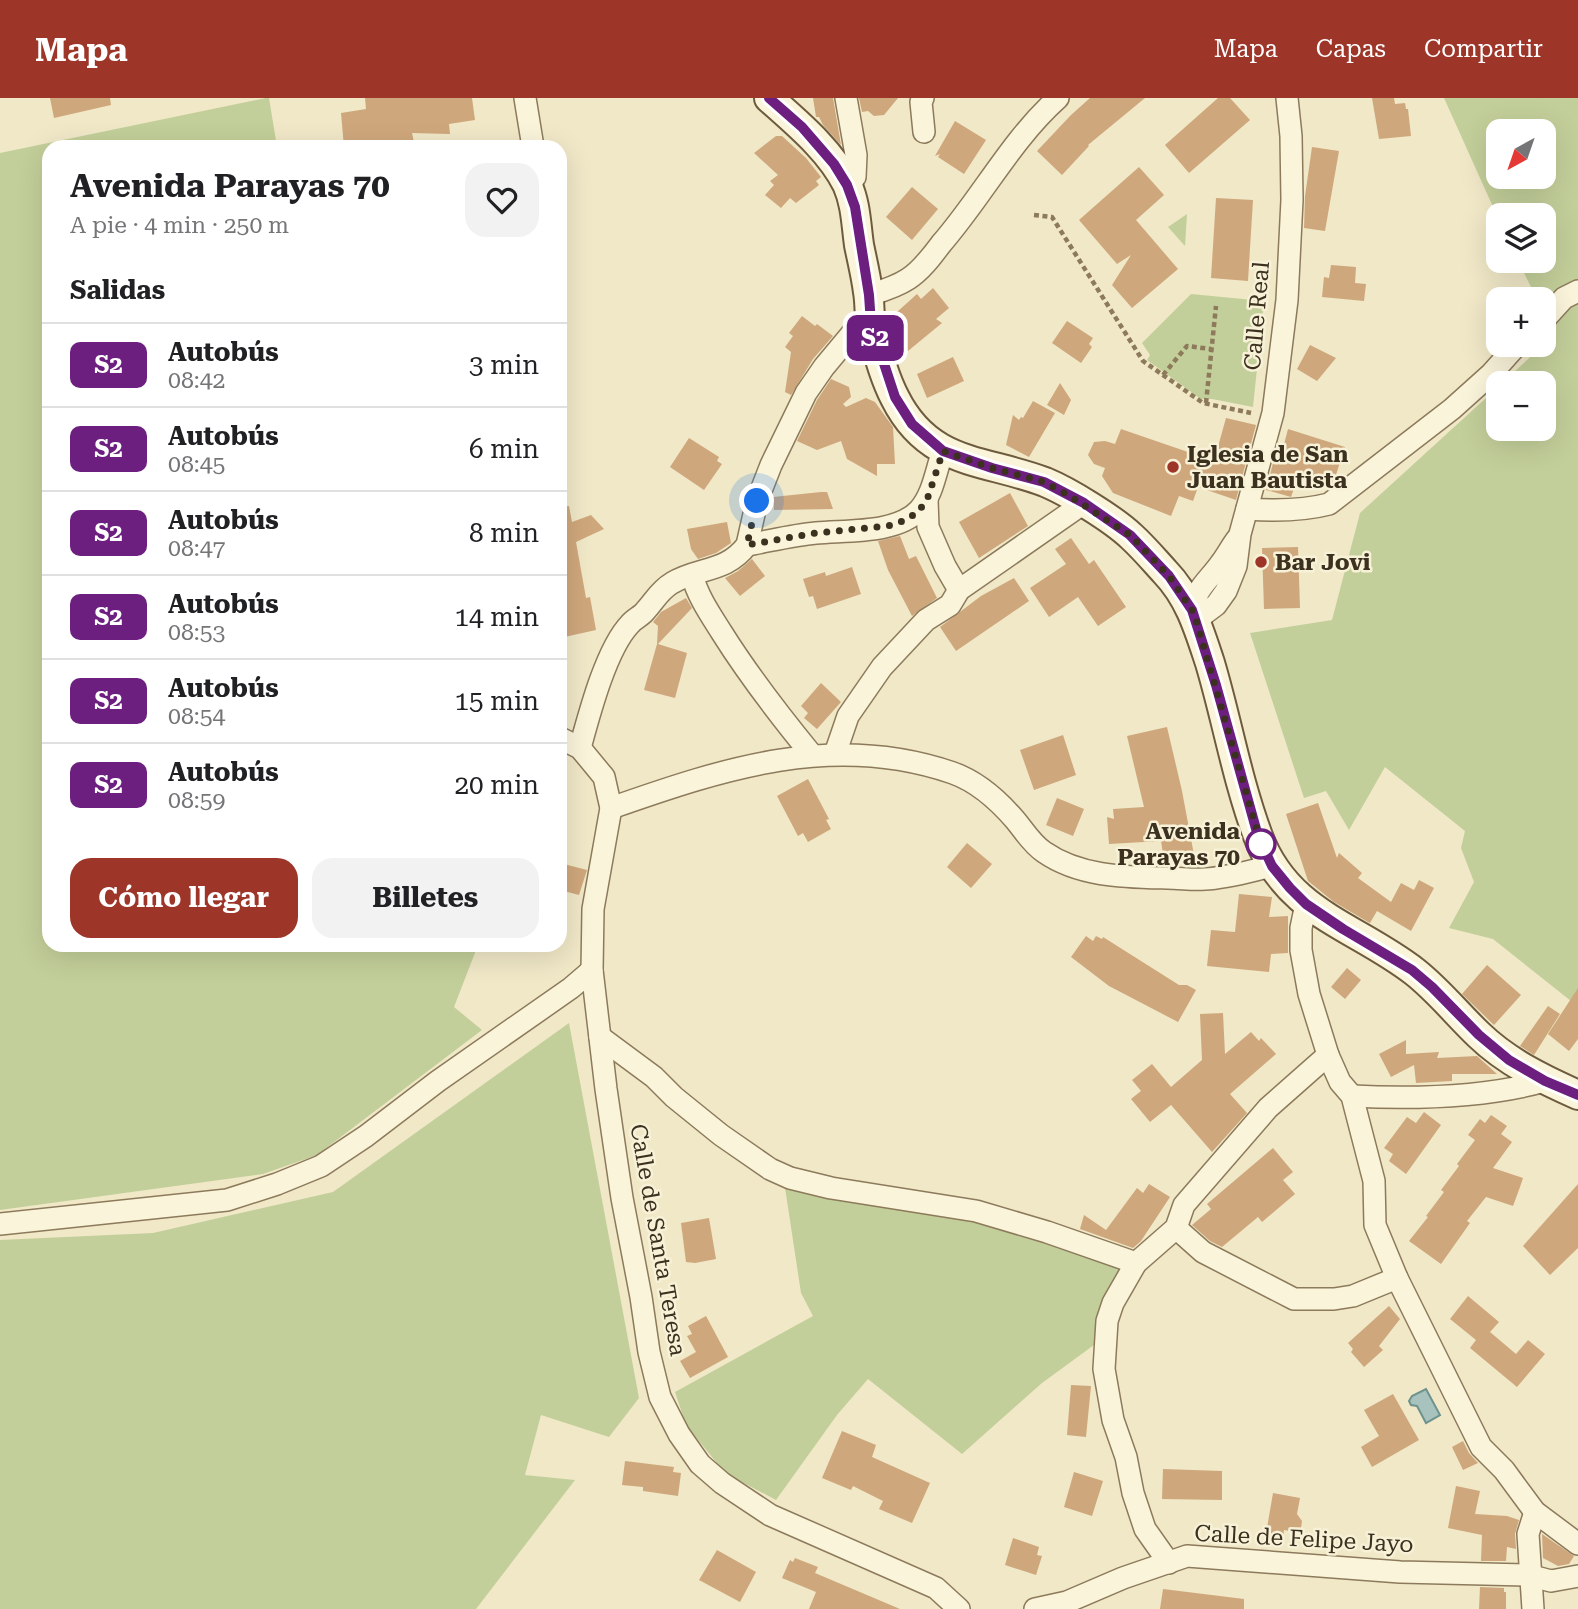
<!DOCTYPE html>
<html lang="es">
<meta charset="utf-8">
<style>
:root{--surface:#fff;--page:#f2f2f2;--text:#202124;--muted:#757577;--line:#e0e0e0;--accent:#9d3529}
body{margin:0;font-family:"Roboto Serif",serif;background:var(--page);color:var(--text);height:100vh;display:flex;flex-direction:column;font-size:26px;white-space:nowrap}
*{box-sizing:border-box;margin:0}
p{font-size:23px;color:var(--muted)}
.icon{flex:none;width:38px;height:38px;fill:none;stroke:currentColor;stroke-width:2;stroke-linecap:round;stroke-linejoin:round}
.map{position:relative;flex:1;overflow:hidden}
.side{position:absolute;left:42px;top:42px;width:525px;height:812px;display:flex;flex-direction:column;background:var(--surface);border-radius:21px;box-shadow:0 7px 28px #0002}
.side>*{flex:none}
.badge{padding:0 14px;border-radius:10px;font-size:24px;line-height:46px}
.needle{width:46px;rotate:220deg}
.fabs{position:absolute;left:1486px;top:21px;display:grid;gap:14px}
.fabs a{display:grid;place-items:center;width:70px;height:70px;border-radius:14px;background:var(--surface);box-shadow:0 7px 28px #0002;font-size:35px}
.you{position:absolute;width:35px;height:35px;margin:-18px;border:5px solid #fff;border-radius:50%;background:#1a73e8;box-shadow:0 0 0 10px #1a73e833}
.map>.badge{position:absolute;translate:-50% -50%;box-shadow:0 0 0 4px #fff}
h2{padding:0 28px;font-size:26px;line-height:63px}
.round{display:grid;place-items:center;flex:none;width:74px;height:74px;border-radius:21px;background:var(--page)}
.headline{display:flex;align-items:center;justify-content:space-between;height:119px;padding:0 28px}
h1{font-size:33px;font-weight:700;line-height:52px}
.primary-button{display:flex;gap:14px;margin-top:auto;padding:14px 28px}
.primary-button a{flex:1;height:80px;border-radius:21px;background:var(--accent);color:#fff;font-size:28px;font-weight:700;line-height:80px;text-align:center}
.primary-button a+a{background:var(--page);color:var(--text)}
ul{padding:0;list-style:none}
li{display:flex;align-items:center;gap:21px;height:84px;padding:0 28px;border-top:2px solid var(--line)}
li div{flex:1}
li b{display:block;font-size:26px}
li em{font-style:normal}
li .badge{min-width:77px;font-weight:700;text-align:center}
header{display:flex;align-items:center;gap:42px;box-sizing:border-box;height:98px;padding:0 35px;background:var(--accent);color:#fff}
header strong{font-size:33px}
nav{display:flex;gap:38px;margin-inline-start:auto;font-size:24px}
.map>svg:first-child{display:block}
.green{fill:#c3cf9a;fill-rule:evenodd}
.water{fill:#a8c3be;stroke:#6e928d;stroke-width:2}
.building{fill:#cfa77c}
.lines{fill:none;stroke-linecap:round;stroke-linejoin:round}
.street-casing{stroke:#8c7a5b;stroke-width:24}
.secondary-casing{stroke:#6e5b3e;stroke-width:32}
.path{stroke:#8c7a5b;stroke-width:4.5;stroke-dasharray:5 3.5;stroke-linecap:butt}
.street{stroke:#faf4db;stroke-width:21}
.secondary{stroke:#faf4db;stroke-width:28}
.line-casing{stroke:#fff;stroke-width:16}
.line{stroke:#6d1f80;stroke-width:10}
.walk{stroke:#3c301f;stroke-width:7;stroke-dasharray:0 12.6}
.poi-dot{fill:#9d3529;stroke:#f7f1d7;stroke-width:2.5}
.stop-dot{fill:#fff;stroke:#6d1f80;stroke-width:3.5}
.labels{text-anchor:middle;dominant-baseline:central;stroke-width:5;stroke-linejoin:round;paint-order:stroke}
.street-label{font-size:23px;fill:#3c301f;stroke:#f7f1d7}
.poi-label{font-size:23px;font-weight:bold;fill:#3c301f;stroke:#f7f1d7;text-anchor:start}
.stop-label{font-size:23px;font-weight:bold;fill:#3c301f;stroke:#f7f1d7;text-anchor:end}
</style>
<header>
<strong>Mapa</strong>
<nav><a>Mapa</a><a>Capas</a><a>Compartir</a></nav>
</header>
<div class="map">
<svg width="1578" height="1511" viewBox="0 0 1578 1511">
<rect width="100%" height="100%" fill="#f0e8c7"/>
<g class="green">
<path d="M266,0H269L277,49H49V847H478L454,909L482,932L317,1057L263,1076L0,1112V55Z"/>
<path d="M1444,0H1578V894L1571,903L1493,841L1449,830L1474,784L1461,750L1465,733L1385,669L1349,732L1326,693L1304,700L1250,535L1332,522L1360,415L1498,289V331H1544V285H1502L1551,240L1544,216V201H1537L1518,163H1544V117H1498V120ZM1498,33H1544V79H1498Z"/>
<path d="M1187,116L1185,148L1168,129Z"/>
<path d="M1191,196L1264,203L1253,309L1212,301H1201L1147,262L1150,257L1142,245Z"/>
<path d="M569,925L639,1300L609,1339L541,1317L525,1377L575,1382L476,1511H0V1142L153,1135L333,1094Z"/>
<path d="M784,1083L970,1123L1121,1167L1102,1209L1094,1247L1042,1285L962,1356L868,1281L837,1317L776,1402L725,1375L686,1327L675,1294L813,1218L801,1195Z"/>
</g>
<path class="water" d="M1426,1291L1440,1317L1426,1325L1417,1308L1411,1307L1409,1303L1412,1298Z"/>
<g class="building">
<path d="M50,0H110L111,7L54,20Z"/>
<path d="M365,0H472L475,22L449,26L450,36L412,35L415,49H344L341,15L366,11Z"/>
<path d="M813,0H833L841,47L823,27L819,19H816Z"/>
<path d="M859,0H898L884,17L874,18L868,13L862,14Z"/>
<path d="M1090,0H1145L1088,47L1089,48L1062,77L1037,53L1071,17Z"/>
<path d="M1218,0H1230L1250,22L1189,75L1165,47Z"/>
<path d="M1372,0H1394L1395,6L1405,5L1406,11H1408L1411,38L1379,41Z"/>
<path d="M955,23L986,42L964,76L938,59L940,56L935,58Z"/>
<path d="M776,38H782L806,60L821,79L816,83L819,87L796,105L790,100L781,110L765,97L774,87L770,83L778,77L754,55Z"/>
<path d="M1312,49L1339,53L1325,133L1304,130L1305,98Z"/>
<path d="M1139,69L1164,97L1136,122L1178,171L1132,210L1112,187L1131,157L1117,166L1079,122Z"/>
<path d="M912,89L938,111L912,142L886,119Z"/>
<path d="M1216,100L1253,102L1248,183L1211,180Z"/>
<path d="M1331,167L1356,169L1355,185L1366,186L1364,203L1322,199L1324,179L1329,180Z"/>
<path d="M933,190L949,210L936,221L942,225L908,253L888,229L887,223L917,196L921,201Z"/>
<path d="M802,218L815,228L817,226L833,238L813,261L791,297L785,294L791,254L785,249L793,238L789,235Z"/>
<path d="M1067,223L1093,240L1089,246L1092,249L1081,265L1052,245Z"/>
<path d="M1310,247L1336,260L1317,283L1297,271Z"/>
<path d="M953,259L964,283L927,300L917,276Z"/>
<path d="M831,281L849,289L851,299L843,306L846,309L866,300L875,304L893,329L895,366H877V378L847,361L841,343L817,352L797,343L817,302Z"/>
<path d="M1060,285L1071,302L1064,317L1047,307Z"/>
<path d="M1033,303L1055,315L1029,359L1006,347L1013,317L1019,322L1021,319L1023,320Z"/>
<path d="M1226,320L1256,327L1236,402L1198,389L1193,403L1179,398L1171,418L1113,395L1102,378L1105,370L1094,366L1088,357L1094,344L1105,343L1115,346L1121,331L1214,363Z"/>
<path d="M1288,331L1345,349L1333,386L1330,389L1298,379L1291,399L1266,392L1278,346L1283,350Z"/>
<path d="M689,340L719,359L717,363L722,366L704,392L670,369Z"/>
<path d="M821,394H827L833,411L774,412L773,399Z"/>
<path d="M1010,395L1028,428L979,460L959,424Z"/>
<path d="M569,408L572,424L591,417L604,431L576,444L586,500L590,499L596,532L560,540V409Z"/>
<path d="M727,424L731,445L716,455L698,461L691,451L687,431Z"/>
<path d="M900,438L909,461L916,458L937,500L912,518L888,472L878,443Z"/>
<path d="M1071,440L1089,466L1094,462L1126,509L1098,528L1078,499L1049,519L1030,490L1066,466L1055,451Z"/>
<path d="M1298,449L1300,510L1264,511L1262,450Z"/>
<path d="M752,461L765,478L740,498L725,480L738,473Z"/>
<path d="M852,469L861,496L817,511L813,498L809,499L803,481L825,474L826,478Z"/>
<path d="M1014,480L1029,503L956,553L940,529L981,498Z"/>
<path d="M686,500L692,510L658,546L687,555L675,600L644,592L657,546L658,528L653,524L661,514Z"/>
<path d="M821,585L841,604L817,631L804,620L808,615L801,608Z"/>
<path d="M1167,629L1182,693L1194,757L1178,760L1169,755L1163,756L1161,743L1109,746L1107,719L1114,721L1113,711L1144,709L1127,638Z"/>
<path d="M1063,637L1076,677L1034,692L1020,652Z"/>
<path d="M808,681L829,721L826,722L831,731L808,744L803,735L798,738L777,698Z"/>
<path d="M1057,700L1084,711L1073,738L1046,727Z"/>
<path d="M1318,705L1337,760L1339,755L1362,775L1358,780L1391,804L1401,785L1414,792L1419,782L1434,790L1411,833L1377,813L1370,825L1368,824L1334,804L1308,783L1286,716Z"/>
<path d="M967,745L992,766L971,790L947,769Z"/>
<path d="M560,765L587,772L579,797L560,792Z"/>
<path d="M1239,796L1272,799L1269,819L1288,818V855L1271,856L1269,874L1207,868L1211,832L1235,834Z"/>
<path d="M1086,838L1093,843L1096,838L1102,841L1103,839L1179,887H1187L1196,892L1178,924L1109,888L1071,859Z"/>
<path d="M1487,867L1521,897L1494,927L1462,896Z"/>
<path d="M1347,870L1361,882L1345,901L1331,889Z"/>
<path d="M1578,890V941L1569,953L1548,936Z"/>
<path d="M1548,908L1560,916L1534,957L1520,948Z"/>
<path d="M1223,915L1225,956L1251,934L1259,943L1261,940L1276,956L1230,996L1247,1015L1212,1054L1171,1007L1150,1024L1131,1001L1141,993L1132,982L1152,966L1171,989L1202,962L1200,916Z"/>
<path d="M1406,942V956L1439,954L1437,960L1477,958L1497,976H1452V983L1416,985L1414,967L1391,979L1379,956Z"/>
<path d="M1424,1014L1441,1027L1406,1076L1389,1063L1393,1056L1384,1050L1407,1019L1416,1025Z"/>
<path d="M1491,1017L1507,1028L1501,1036L1512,1044L1493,1070L1523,1080L1520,1089L1513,1108L1486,1099L1467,1123L1470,1125L1441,1166L1409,1143L1428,1119L1426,1118L1444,1094L1441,1092L1459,1068L1457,1066L1475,1042L1468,1037L1480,1021L1485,1025Z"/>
<path d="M1273,1050L1293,1074L1283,1082L1295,1096L1262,1124L1258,1119L1222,1149L1210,1143L1192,1127L1211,1111L1207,1106Z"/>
<path d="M1149,1086L1170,1099L1141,1143L1133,1150L1080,1131L1084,1117L1106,1132L1137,1090L1143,1095Z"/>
<path d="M1578,1086V1150L1550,1177L1523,1148Z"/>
<path d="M709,1120L716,1161L695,1165L686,1164L681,1125Z"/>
<path d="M1468,1198L1499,1224L1490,1234L1516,1256L1528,1242L1545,1256L1517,1289L1470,1250L1476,1242L1450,1221Z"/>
<path d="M1389,1208L1400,1221L1379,1248L1383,1252L1364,1269L1351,1254L1353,1251L1348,1245Z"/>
<path d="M706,1218L728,1259L690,1280L680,1263L696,1254L687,1238L692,1236L688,1228Z"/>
<path d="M1071,1287L1091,1288L1086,1339L1067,1337Z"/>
<path d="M1393,1296L1419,1342L1372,1369L1361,1349L1379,1338L1364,1312Z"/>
<path d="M842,1333L876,1347L872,1359L930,1385L912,1425L879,1411L883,1403L853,1388L851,1392L822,1380Z"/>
<path d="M1463,1343L1469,1355L1478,1365L1463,1372L1452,1349Z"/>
<path d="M625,1363L674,1369L673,1374L681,1375L678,1398L643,1393V1389L622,1387Z"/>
<path d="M1163,1371L1222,1373V1402L1162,1401Z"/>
<path d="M1074,1374L1103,1383L1092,1418L1064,1409Z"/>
<path d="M1456,1388L1480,1393L1475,1416L1507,1418L1519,1422L1515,1436L1516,1451L1507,1449L1506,1463H1481L1482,1437L1448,1430Z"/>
<path d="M1273,1395L1300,1400L1297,1416L1302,1423L1301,1430L1295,1434L1284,1432L1283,1439L1266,1436Z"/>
<path d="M1542,1436L1574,1458L1569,1466L1558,1468L1543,1460Z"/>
<path d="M1013,1440L1039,1449L1037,1457L1042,1458L1036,1477L1005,1467Z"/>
<path d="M717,1452L756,1474L740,1504L699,1482Z"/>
<path d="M795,1460L818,1469L815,1475L900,1511H809L816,1494L782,1480L790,1462L793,1464Z"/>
<path d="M1480,1489L1504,1490V1494H1506V1511H1479Z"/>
<path d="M1163,1491L1244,1501V1511H1160Z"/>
</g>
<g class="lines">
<g class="street-casing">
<g id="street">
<path d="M525,0L533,49"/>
<path d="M846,0L856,57L855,79L847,87"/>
<path d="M923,0L921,4L924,34"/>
<path d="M869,197C882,193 896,189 908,181C921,173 932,158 941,146C982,99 1011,42 1058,0"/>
<path d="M1544,222L1564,200L1578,193"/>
<path d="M927,402L928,429L945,468L959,492"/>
<path d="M1247,411C1275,413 1302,413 1329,406L1452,311L1491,276L1517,247"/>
<path d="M747,447C770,443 793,437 816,435C846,432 897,436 919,412C933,397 936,372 943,353"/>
<path d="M692,477C698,499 710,516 722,535C749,578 780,618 812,657"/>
<path d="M1192,512C1195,491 1210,481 1221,465C1227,457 1231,449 1237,441"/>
<path d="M1196,522L1216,507L1226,493L1236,468L1240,436L1273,315L1287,202L1292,102L1291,38L1287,0"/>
<path d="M560,640L580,650L604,679L611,710L593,811L592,872L606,991L622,1100L641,1199L649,1254L660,1299L679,1336L700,1366L722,1385L770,1417L936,1490L959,1511"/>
<path d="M580,650C589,617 606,551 630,526C635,520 642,518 646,512C655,502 660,492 672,485C698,469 726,475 747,447L757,403L771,367L806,295L824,269L854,233L871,226"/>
<path d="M835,656L848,618L882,569L926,522L950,507L959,492L1084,405"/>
<path d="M611,710C725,670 834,634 953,675C978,684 999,703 1016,723C1025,734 1032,746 1044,754C1080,779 1126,779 1167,780C1180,780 1193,782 1205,781C1227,780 1250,773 1272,768"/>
<path d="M1306,806L1301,830V852L1309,896L1328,957L1340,984L1352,998L1374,1083L1375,1127L1397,1180L1481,1349L1504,1372L1535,1414L1578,1446"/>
<path d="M600,939L654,979L674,999L721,1037L770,1071L790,1080L831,1090L976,1113L1047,1134L1136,1165"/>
<path d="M1352,998C1413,1001 1487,999 1545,983"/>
<path d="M0,1126L227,1102L277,1086L321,1068L366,1038L438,983L571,890L592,872"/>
<path d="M1176,1130L1203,1154L1294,1201H1334L1353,1198L1397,1180"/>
<path d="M1169,1465L1145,1431L1133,1395L1126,1359L1113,1322L1104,1271L1107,1223L1113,1205L1136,1165L1176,1130L1184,1107L1268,1010L1328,957"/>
<path d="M1035,1511L1067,1504L1123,1480L1187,1458L1400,1474L1528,1477L1551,1483L1578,1478"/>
<path d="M1533,1511L1528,1436L1535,1414"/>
</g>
</g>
<g class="secondary-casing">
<path id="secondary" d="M769,0C797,25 830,52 847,86C856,106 856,126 859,147C862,162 866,178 868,194C870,205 869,217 871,228C876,249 885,281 895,300C929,368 985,361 1045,384C1069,394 1113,421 1132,439C1144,450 1154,462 1165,474C1190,500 1199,532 1210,565C1227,622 1237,682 1258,738C1287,816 1356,828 1415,874C1439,893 1457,916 1479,937C1507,964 1542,981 1578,997"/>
</g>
<g class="path">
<path d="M1034,117L1052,119L1143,263L1203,305L1251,315"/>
<path d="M1163,277L1187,248L1211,251"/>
<path d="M1206,305L1216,208"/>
</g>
<use href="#street" class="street"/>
<use href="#secondary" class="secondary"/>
</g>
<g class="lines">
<g class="line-casing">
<path id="line" d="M769,0L802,29L834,66L847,87L855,109L869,197L871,226L895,299L912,326L943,353L992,370L1044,384L1084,405L1130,437L1169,478L1192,512L1216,587L1258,738L1272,768L1290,790L1306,806L1343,831L1412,872L1432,889L1479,937L1509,962L1545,983L1578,997"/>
</g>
<use href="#line" class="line"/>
<path class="walk" d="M757,403L747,447L816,435L888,428L903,423L917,415L927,402L943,353L992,370L1044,384L1070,398L1130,437L1169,478L1192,512L1196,522L1261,746"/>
</g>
<g class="poi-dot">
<circle cx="1173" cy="369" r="7"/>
<circle cx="1261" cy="464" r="7"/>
</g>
<circle class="stop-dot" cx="1261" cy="746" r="14"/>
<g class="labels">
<g class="street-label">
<text transform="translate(1257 218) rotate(-85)">Calle Real</text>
<text transform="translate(658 1142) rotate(80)">Calle de Santa Teresa</text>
<text transform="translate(1304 1441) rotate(3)">Calle de Felipe Jayo</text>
</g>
<g class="poi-label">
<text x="1187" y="356">Iglesia de San<tspan x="1187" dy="26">Juan Bautista</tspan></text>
<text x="1275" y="464">Bar Jovi</text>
</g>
<g class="stop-label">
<text x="1240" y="733">Avenida<tspan x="1240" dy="26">Parayas 70</tspan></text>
</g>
</g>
</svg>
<div class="fabs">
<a><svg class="needle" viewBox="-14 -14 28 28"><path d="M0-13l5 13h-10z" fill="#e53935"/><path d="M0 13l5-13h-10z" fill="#757577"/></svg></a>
<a><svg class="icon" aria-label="layers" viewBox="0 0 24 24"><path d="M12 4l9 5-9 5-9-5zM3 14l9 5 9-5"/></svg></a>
<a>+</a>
<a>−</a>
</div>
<div class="you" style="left:757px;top:403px"></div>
<b class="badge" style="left:875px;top:240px;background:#6d1f80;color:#fff">S2</b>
<section class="side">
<div class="headline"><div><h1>Avenida Parayas 70</h1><p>A pie · 4 min · 250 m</p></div><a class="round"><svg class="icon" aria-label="heart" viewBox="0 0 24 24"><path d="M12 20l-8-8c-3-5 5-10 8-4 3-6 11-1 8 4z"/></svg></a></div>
<h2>Salidas</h2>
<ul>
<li><span class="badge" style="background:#6d1f80;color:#fff">S2</span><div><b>Autobús</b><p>08:42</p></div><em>3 min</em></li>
<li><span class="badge" style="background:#6d1f80;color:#fff">S2</span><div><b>Autobús</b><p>08:45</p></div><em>6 min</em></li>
<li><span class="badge" style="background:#6d1f80;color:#fff">S2</span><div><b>Autobús</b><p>08:47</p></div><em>8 min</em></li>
<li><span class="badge" style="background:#6d1f80;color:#fff">S2</span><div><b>Autobús</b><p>08:53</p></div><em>14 min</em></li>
<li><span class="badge" style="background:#6d1f80;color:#fff">S2</span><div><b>Autobús</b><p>08:54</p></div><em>15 min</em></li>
<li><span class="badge" style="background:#6d1f80;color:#fff">S2</span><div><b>Autobús</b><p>08:59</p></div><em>20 min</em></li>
</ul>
<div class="primary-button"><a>Cómo llegar</a><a>Billetes</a></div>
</section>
</div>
